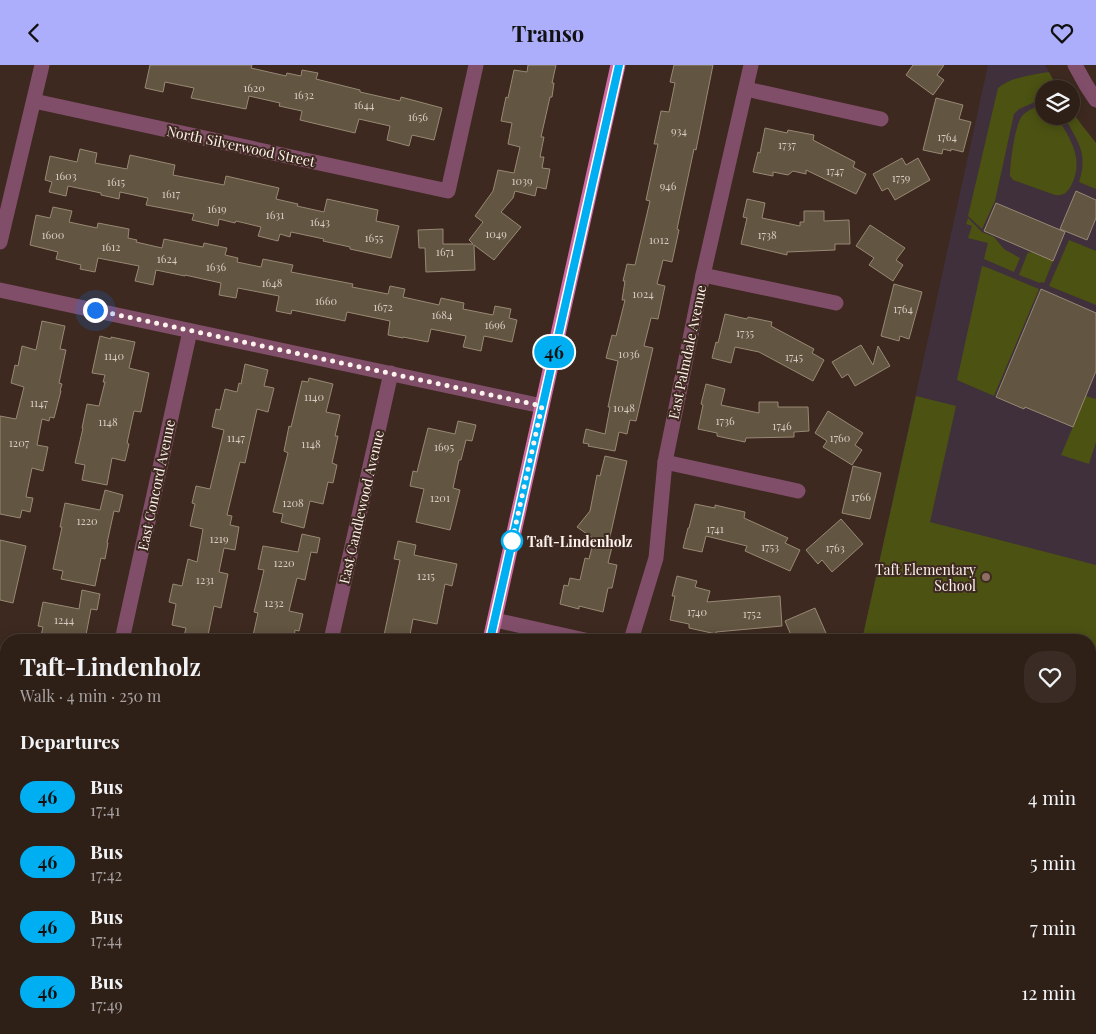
<!DOCTYPE html>
<meta charset="utf-8">
<style>
:root{--surface:#2e1f17;--page:#3a2c24;--text:#f1f3f6;--muted:#a7a2a1;--line:#493d36;--accent:#adaefb}
body{margin:0;font-family:"Playfair Display",serif;background:var(--page);color:var(--text);height:100vh;display:flex;flex-direction:column;font-size:19px;white-space:nowrap}
*{box-sizing:border-box;margin:0}
p{font-size:16px;color:var(--muted)}
.icon{flex:none;width:28px;height:28px;fill:none;stroke:currentColor;stroke-width:2;stroke-linecap:round;stroke-linejoin:round}
.map{position:relative;flex:1;overflow:hidden}
.panel{position:absolute;left:0px;top:569px;width:1096px;height:401px;display:flex;flex-direction:column;background:var(--surface);border-radius:20px 20px 0 0;box-shadow:0 2px 12px #0003,0 0 0 1px var(--line)}
.panel>*{flex:none}
.badge{padding:0 10px;border-radius:16px;font-size:18px;line-height:32px}
.tools{position:absolute;left:1035px;top:15px;display:grid;gap:10px}
.tools a{display:grid;place-items:center;width:45px;height:45px;border-radius:50%;background:var(--surface);box-shadow:0 2px 12px #0003,0 0 0 1px var(--line);font-size:25px}
.you{position:absolute;width:25px;height:25px;margin:-12px;border:4px solid #fff;border-radius:50%;background:#1a73e8;box-shadow:0 0 0 8px #1a73e833}
.map>.badge{position:absolute;translate:-50% -50%;box-shadow:0 0 0 2px #fff}
h2{padding:0 20px;font-size:19px;line-height:45px}
.round{display:grid;place-items:center;flex:none;width:52px;height:52px;border-radius:20px;background:var(--page)}
.head{display:flex;align-items:center;justify-content:space-between;height:85px;padding:0 20px}
h1{font-size:24px;font-weight:700;line-height:38px}
ul{padding:0;list-style:none}
li{display:flex;align-items:center;gap:15px;height:65px;padding:0 20px}
li div{flex:1}
li b{display:block;font-size:19px}
li em{font-style:normal}
li .badge{min-width:55px;font-weight:700;text-align:center}
header{display:flex;justify-content:space-between;align-items:center;height:65px;padding:0 20px;background:var(--accent);color:#111;font-size:22px;font-weight:700}
.map>svg:first-child{display:block}
.education{fill:#3f303c}
.green{fill:#4b5212}
.building{fill:#625541;stroke:#978974}
.lines{fill:none;stroke-linecap:round;stroke-linejoin:round}
.minor{stroke:#814e69;stroke-width:15}
.major{stroke:#d169a3;stroke-width:15}
.line-casing{stroke:#fff;stroke-width:11}
.line{stroke:#00aff2;stroke-width:8}
.walk{stroke:#fef2ed;stroke-width:5;stroke-dasharray:0 9}
.stop-dot{fill:#fff;stroke:#00aff2;stroke-width:2.5}
.education-dot{fill:#8d6e63;stroke:#3d291f;stroke-width:2}
.labels{text-anchor:middle;dominant-baseline:central;stroke-width:4;stroke-linejoin:round;paint-order:stroke}
.number-label{font-size:11px;fill:#d7cbc2}
.street-label{font-size:14px;fill:#fef2ed;stroke:#3d291f}
.stop-label{font-size:14px;font-weight:bold;fill:#fef2ed;stroke:#3d291f;text-anchor:start}
.poi-label{font-size:14px;fill:#fef2ed;stroke:#3d291f;text-anchor:end}
</style>
<header><svg class="icon" aria-label="back" viewBox="0 0 24 24"><path d="M15 5l-7 7 7 7"/></svg>Transo<svg class="icon" aria-label="heart" viewBox="0 0 24 24"><path d="M12 20l-8-8c-3-5 5-10 8-4 3-6 11-1 8 4z"/></svg></header>
<div class="map">
<svg width="1096" height="969" viewBox="0 0 1096 969">
<rect width="100%" height="100%" fill="#3d291f"/>
<path class="education" d="M988,0H1045L1058,24H1044V51H1071V45L1081,59L1096,78V969H1042L1017,964H1090V575H862Z"/>
<g class="green">
<path d="M1049,7L1058,24H1044V33L1019,44L1014,49L995,136L982,164L968,151L998,23C1011,12 1032,10 1049,7Z"/>
<path d="M1044,39V51H1057C1070,75 1085,93 1071,121C1067,128 1063,131 1055,130L1013,115L1010,111C1010,99 1015,57 1023,50C1028,45 1037,41 1044,39Z"/>
<path d="M1071,45L1081,59L1096,78V124L1079,117C1089,88 1077,76 1064,51H1071Z"/>
<path d="M968,153L982,167L994,172L1004,184L1020,193L1014,207L984,194L988,178L968,173L972,161L966,159Z"/>
<path d="M1069,175L1096,186V240L1049,221Z"/>
<path d="M1028,187L1030,188L1031,187L1053,196L1044,218L1041,217L1040,218L1019,210Z"/>
<path d="M982,201L991,204L1039,224L994,331L957,315Z"/>
<path d="M916,331L956,341L930,457L1096,500V969H1042L1017,964H1090V575H862Z"/>
<path d="M1086,331L1096,334V377L1089,399L1061,390Z"/>
</g>
<g class="building">
<path d="M150,0H252L251,3L286,11L287,8L301,11L302,5L318,8L316,14L360,25V27L400,36L401,32L442,43L434,75L412,70L409,81L387,75L390,61L359,54L355,68L300,55L302,46L279,41L280,38L249,31L246,44L191,33L194,23L165,17L163,27L145,23Z"/>
<path d="M528,0H556L552,18H554L552,32H550L541,72H544L540,92H544L542,103L550,104L546,124L537,122L535,131L515,126L513,133L501,147L521,162L494,195L474,180L475,205L426,207L425,183H419L418,165L443,164V179H473L469,175L483,157L475,151L493,126L498,105L514,108L520,82L508,79L512,58L501,56L506,32L508,33L514,5L527,7Z"/>
<path d="M674,0H713L696,85L694,84L677,164L679,165L672,197L663,195L657,219L665,221L658,254L651,253L644,281L653,283L636,356L630,355L627,369L619,367L615,386L588,381L589,379L583,378L586,364L605,369L610,342H608L618,296L606,293L612,270L616,271L625,235H622L625,216H623L627,199L635,200L650,136L646,135L658,79H654L661,46L669,47L675,18L670,17Z"/>
<path d="M913,0H944L937,10L944,15L933,30L906,10Z"/>
<path d="M936,33L963,40L959,54L971,57L963,87L951,84V86L943,84L942,89L923,85Z"/>
<path d="M765,63L787,68L788,65L814,70L813,75L855,97L853,102L866,109L856,129L806,105V109L793,106L788,110L773,107V111L753,107L758,87L760,88Z"/>
<path d="M80,84L97,88L95,98L127,104L130,90L175,100L173,110L224,120L226,111L279,123L276,134L298,139L297,141L324,147L327,134L378,145L376,156L399,161L391,193L350,184V182L323,176L324,174L291,167L290,172L280,169L278,176L258,171L261,162L236,156L235,158L219,154L218,161L192,155L194,149L146,140L148,133L120,127L119,134L101,130V128L68,121L66,131L49,127L52,117L45,115L50,91L77,97Z"/>
<path d="M902,93L906,100L918,93L930,115L895,135L888,123L882,126L873,109Z"/>
<path d="M1076,126L1096,135V153L1087,175L1060,164Z"/>
<path d="M747,134L765,138L762,153L800,161V157H804V146H824V156L849,155L850,179H835V185L787,187V190L741,179L747,153L743,152Z"/>
<path d="M996,138L1065,167L1053,196L984,166Z"/>
<path d="M53,142L72,146L69,157L97,163L98,158L129,164L128,173L137,175L136,177L162,183L164,174L203,182L204,178L227,183L225,190L238,193L237,197L261,202L263,194L293,200L291,207L353,219L352,222L388,229L390,221L405,224L403,232L439,240L441,233L464,238L463,244L493,250L495,241L511,244L509,253L517,255L512,277L484,271L481,286L463,282L466,271L431,264L428,277L403,272V273L388,270L390,256L347,247L345,256L292,245L291,249L276,246L279,231L238,223L236,233L219,230L221,218L185,210V211L156,205L153,220L135,216L139,201L98,193L95,207L80,204L81,200L56,194L58,187L30,180L36,150L50,153Z"/>
<path d="M870,160L905,183L896,195L903,200L893,216L869,200L874,193L856,181Z"/>
<path d="M894,219L922,227L909,274L900,271L899,276L881,271Z"/>
<path d="M1041,224L1096,248V306L1073,362L1025,342L1024,344L996,332Z"/>
<path d="M725,249L747,254L748,252L772,257L771,261L814,284L812,288L824,295L813,316L759,287L735,282L731,298L712,293L716,277L718,278Z"/>
<path d="M42,256L65,261L60,284L66,285L59,318L62,319L60,326H61L54,353L50,352L49,356L42,354L37,380L48,382L43,406L32,403L26,432L33,433L30,447L22,445L20,453L0,449V351L16,354L24,322L11,318L15,300L18,301L22,281L36,285Z"/>
<path d="M100,271L111,274V272L135,277L129,303L149,308L141,347L134,346L127,378L129,379L125,396L112,393L107,420L82,415L85,400L75,398L83,363H82L87,339L99,341L105,317H103L105,310L92,308Z"/>
<path d="M861,280L873,300L878,281L890,301L855,321L848,309L842,313L832,297Z"/>
<path d="M245,299L268,305L264,321L274,323L268,347L257,344L245,398L240,397L227,450L232,451L230,460L239,462L235,485L224,483L219,507L228,509L221,543L214,541L207,575H183L186,563L172,560L176,539L169,537L173,519L182,521L188,494L197,497L203,464L190,461L195,439L192,438L196,421L210,424L224,365L212,362L216,344L220,345L225,324L237,327L239,318L241,319Z"/>
<path d="M309,313L333,319L326,347L340,350L335,371H338L332,398L337,400L333,418L328,417L323,439L310,436L304,463L281,457L283,449L273,447L288,388L284,386L289,361L291,362L302,316L308,317Z"/>
<path d="M706,319L725,324L721,340L759,348V337H778V342H808L809,366L794,367V372L746,373L745,377L717,371V368L698,364L703,340L701,339Z"/>
<path d="M828,346L863,368L855,380L862,385L852,400L823,382L827,376L815,368Z"/>
<path d="M458,356L476,360L472,376L466,375L461,395H459L453,423L460,425L450,465L416,457L424,424L410,421L413,406L417,407L428,363L455,369Z"/>
<path d="M605,391L627,396L609,476L613,478L608,498L617,500L612,523H608L603,547L579,541V544L560,539L564,520L568,521L570,513L580,515L585,493L589,494L594,474L577,462L590,446L597,410L600,411Z"/>
<path d="M853,401L881,408L870,454L842,448Z"/>
<path d="M105,425L123,430L119,447L114,446L107,478H108L105,494L101,493L95,521L61,514L63,506L53,504L62,462H60L65,438L100,445Z"/>
<path d="M695,439L715,443V440L745,447L744,453L788,473L785,478L800,485L790,506L745,486L747,481L706,471L702,487L683,483L688,463H689Z"/>
<path d="M841,454L863,479L832,507L822,495L818,499L806,485Z"/>
<path d="M302,469L320,473L317,488L311,487L305,515L297,513L289,546L303,549L299,566L295,565L294,575H252L258,548L254,547L264,505L258,504L263,481L298,487Z"/>
<path d="M0,475L26,481L13,538L0,535Z"/>
<path d="M398,476L416,480L414,490L457,499L452,521L445,519L437,559L413,554L409,575H383L400,495L394,494Z"/>
<path d="M677,511L697,516L695,522L710,526L707,537L780,531L782,561L716,567V569L689,563V559L670,555L675,531H672Z"/>
<path d="M82,525L100,529L97,545L91,544L85,575H40L43,562L38,561L43,537L79,544Z"/>
<path d="M815,543L829,575H793L785,556Z"/>
</g>
<g class="lines">
<g class="minor">
<path d="M1075,0L1086,20L1096,35"/>
<path d="M746,24L881,54"/>
<path d="M34,36L448,126L476,0"/>
<path d="M0,177L42,0"/>
<path d="M703,210L836,238"/>
<path d="M0,225L542,341"/>
<path d="M665,397L798,426"/>
<path d="M495,555L585,575"/>
<path d="M122,575L190,266"/>
<path d="M331,575L391,308"/>
<path d="M631,575L656,493L665,397L703,210L751,0"/>
<path d="M575,964L601,969"/>
<path d="M54,969L56,964"/>
</g>
<g class="major">
<path d="M490,575L618,0"/>
<path d="M403,969L404,964"/>
</g>
</g>
<g class="lines">
<g class="line-casing">
<path id="line" d="M490,575L619,0"/>
</g>
<use href="#line" class="line"/>
<path class="walk" d="M95,245L542,341L511,481L512,476"/>
</g>
<circle class="stop-dot" cx="512" cy="476" r="10"/>
<circle class="education-dot" cx="986" cy="512" r="5"/>
<g class="labels">
<g class="number-label">
<text x="254" y="22">1620</text>
<text x="304" y="29">1632</text>
<text x="364" y="39">1644</text>
<text x="418" y="51">1656</text>
<text x="679" y="65">934</text>
<text x="947" y="71">1764</text>
<text x="787" y="79">1737</text>
<text x="835" y="105">1747</text>
<text x="66" y="110">1603</text>
<text x="901" y="112">1759</text>
<text x="522" y="115">1039</text>
<text x="116" y="116">1615</text>
<text x="668" y="120">946</text>
<text x="171" y="128">1617</text>
<text x="217" y="143">1619</text>
<text x="275" y="149">1631</text>
<text x="320" y="156">1643</text>
<text x="496" y="168">1049</text>
<text x="53" y="169">1600</text>
<text x="767" y="169">1738</text>
<text x="374" y="172">1655</text>
<text x="659" y="174">1012</text>
<text x="111" y="181">1612</text>
<text x="445" y="186">1671</text>
<text x="167" y="193">1624</text>
<text x="216" y="201">1636</text>
<text x="272" y="217">1648</text>
<text x="643" y="228">1024</text>
<text x="326" y="235">1660</text>
<text x="383" y="241">1672</text>
<text x="903" y="243">1764</text>
<text x="442" y="249">1684</text>
<text x="495" y="259">1696</text>
<text x="745" y="267">1735</text>
<text x="629" y="288">1036</text>
<text x="114" y="290">1140</text>
<text x="794" y="291">1745</text>
<text x="314" y="331">1140</text>
<text x="39" y="337">1147</text>
<text x="624" y="342">1048</text>
<text x="725" y="355">1736</text>
<text x="108" y="356">1148</text>
<text x="782" y="360">1746</text>
<text x="236" y="372">1147</text>
<text x="840" y="372">1760</text>
<text x="19" y="377">1207</text>
<text x="311" y="378">1148</text>
<text x="444" y="381">1695</text>
<text x="861" y="431">1766</text>
<text x="440" y="432">1201</text>
<text x="293" y="437">1208</text>
<text x="87" y="455">1220</text>
<text x="715" y="463">1741</text>
<text x="219" y="473">1219</text>
<text x="770" y="481">1753</text>
<text x="835" y="482">1763</text>
<text x="284" y="497">1220</text>
<text x="426" y="510">1215</text>
<text x="205" y="514">1231</text>
<text x="274" y="537">1232</text>
<text x="697" y="546">1740</text>
<text x="752" y="548">1752</text>
<text x="64" y="554">1244</text>
</g>
<g class="street-label">
<text transform="translate(241 81) rotate(12)">North Silverwood Street</text>
<text transform="translate(687 287) rotate(-78)">East Palmdale Avenue</text>
<text transform="translate(156 420) rotate(-78)">East Concord Avenue</text>
<text transform="translate(361 442) rotate(-77)">East Candlewood Avenue</text>
</g>
<g class="stop-label">
<text x="527" y="476">Taft-Lindenholz</text>
</g>
<g class="poi-label">
<text x="976" y="504">Taft Elementary<tspan x="976" dy="16">School</tspan></text>
</g>
</g>
</svg>
<div class="tools">
<a><svg class="icon" aria-label="layers" viewBox="0 0 24 24"><path d="M12 4l9 5-9 5-9-5zM3 14l9 5 9-5"/></svg></a>
</div>
<div class="you" style="left:95px;top:245px"></div>
<b class="badge" style="left:554px;top:287px;background:#00aff2;color:#111">46</b>
<section class="panel">
<div class="head"><div><h1>Taft-Lindenholz</h1><p>Walk · 4 min · 250 m</p></div><a class="round"><svg class="icon" aria-label="heart" viewBox="0 0 24 24"><path d="M12 20l-8-8c-3-5 5-10 8-4 3-6 11-1 8 4z"/></svg></a></div>
<h2>Departures</h2>
<ul>
<li><span class="badge" style="background:#00aff2;color:#111">46</span><div><b>Bus</b><p>17:41</p></div><em>4 min</em></li>
<li><span class="badge" style="background:#00aff2;color:#111">46</span><div><b>Bus</b><p>17:42</p></div><em>5 min</em></li>
<li><span class="badge" style="background:#00aff2;color:#111">46</span><div><b>Bus</b><p>17:44</p></div><em>7 min</em></li>
<li><span class="badge" style="background:#00aff2;color:#111">46</span><div><b>Bus</b><p>17:49</p></div><em>12 min</em></li>
</ul>
</section>
</div>
